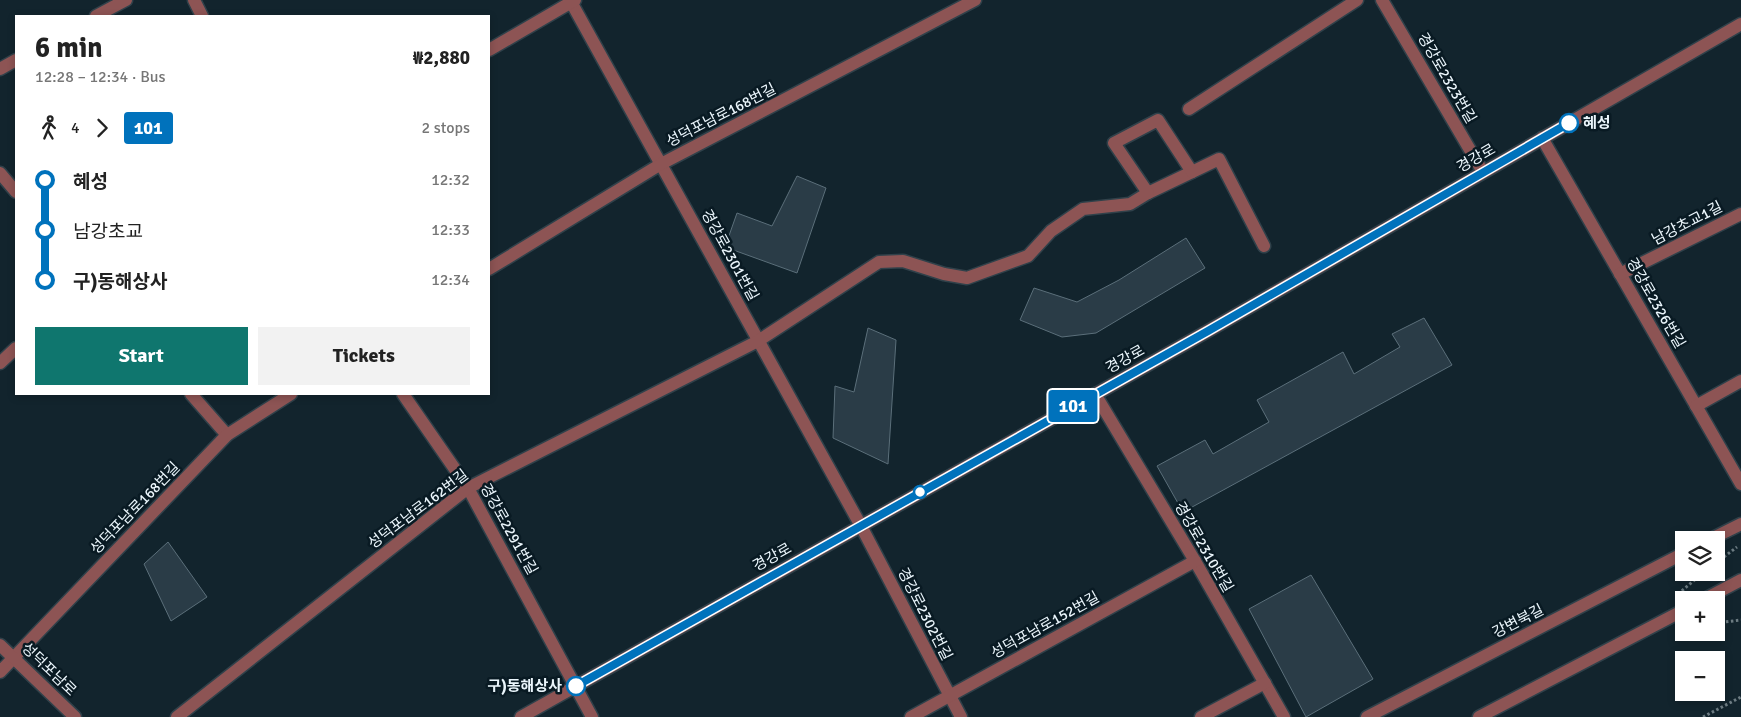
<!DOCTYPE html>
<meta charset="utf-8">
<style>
:root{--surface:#fff;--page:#f2f2f2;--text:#222;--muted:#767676;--accent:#0f766e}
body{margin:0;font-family:Signika,"Noto Sans KR",sans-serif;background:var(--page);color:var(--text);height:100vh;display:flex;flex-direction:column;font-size:19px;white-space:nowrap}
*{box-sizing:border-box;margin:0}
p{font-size:16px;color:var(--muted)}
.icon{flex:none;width:28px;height:28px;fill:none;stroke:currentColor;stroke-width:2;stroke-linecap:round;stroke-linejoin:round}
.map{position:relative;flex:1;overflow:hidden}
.panel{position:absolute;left:15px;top:15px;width:475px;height:380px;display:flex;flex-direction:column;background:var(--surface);border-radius:0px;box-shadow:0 2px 8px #0003}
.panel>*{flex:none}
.badge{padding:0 10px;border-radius:4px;font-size:18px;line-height:32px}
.fabs{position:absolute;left:1675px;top:531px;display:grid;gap:10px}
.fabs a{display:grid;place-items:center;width:50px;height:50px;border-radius:0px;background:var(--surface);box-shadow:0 2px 8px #0003;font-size:25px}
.map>.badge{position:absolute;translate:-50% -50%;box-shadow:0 0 0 2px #fff}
.legs{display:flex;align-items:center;gap:8px;height:55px;padding:0 20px;font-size:16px}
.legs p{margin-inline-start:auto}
.headline{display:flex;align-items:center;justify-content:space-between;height:85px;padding:0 20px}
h1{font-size:28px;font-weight:800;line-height:38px}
.action{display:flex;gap:10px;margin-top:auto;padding:10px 20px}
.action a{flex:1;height:58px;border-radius:0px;background:var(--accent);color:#fff;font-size:20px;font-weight:800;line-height:58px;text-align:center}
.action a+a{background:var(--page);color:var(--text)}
ul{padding:0 20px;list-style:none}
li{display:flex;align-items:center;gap:18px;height:50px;font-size:19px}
li i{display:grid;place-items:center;width:8px;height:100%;margin:0 6px;background:currentColor}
li i::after{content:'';width:12px;height:12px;margin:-6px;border:4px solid;border-radius:50%;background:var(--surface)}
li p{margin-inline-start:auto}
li:first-child i{background:linear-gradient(#0000 50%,currentColor 0)}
li:last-child i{background:linear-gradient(currentColor 50%,#0000 0)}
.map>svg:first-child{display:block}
.building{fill:#2a3c47;stroke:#5b6f7a}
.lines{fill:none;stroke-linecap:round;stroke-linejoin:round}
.minor-casing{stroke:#30414a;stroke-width:15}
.tertiary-casing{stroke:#30414a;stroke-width:15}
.path{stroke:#6d7c83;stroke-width:3;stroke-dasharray:2.5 2.5;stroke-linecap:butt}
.minor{stroke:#8d5454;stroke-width:12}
.tertiary{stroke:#8d5454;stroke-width:12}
.line-1-casing{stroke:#fff;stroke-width:11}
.line-1{stroke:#0072bc;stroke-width:8}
.stop-1-dot{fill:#fff;stroke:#0072bc;stroke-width:2.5}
.labels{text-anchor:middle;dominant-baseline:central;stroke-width:5;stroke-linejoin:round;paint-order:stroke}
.street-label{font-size:15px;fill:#ebf6fc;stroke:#091a23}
.stop-label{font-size:15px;font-weight:bold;fill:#ebf6fc;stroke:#091a23;text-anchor:start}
</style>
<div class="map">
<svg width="1741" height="717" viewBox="0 0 1741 717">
<rect width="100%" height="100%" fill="#12242d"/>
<g class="building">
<path d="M797,176L826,188L797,273L725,247L737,213L772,226Z"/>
<path d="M1186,238L1205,268L1096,333L1062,337L1020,320L1034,288L1077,302L1119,280Z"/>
<path d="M1424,318L1452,365L1183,512L1157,466L1205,440L1213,454L1269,422L1257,400L1343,352L1354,374L1400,347L1392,334Z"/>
<path d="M868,328L896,340L888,464L833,438L835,386L854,392Z"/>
<path d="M168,542L207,597L171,621L144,564Z"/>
<path d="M1311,575L1373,679L1306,717L1249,609Z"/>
</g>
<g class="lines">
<g class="minor-casing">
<g id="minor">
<path d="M194,0L202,16"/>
<path d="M570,0L861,526L961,717"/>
<path d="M1382,0L1483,172"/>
<path d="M96,16L126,0"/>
<path d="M489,50L575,0"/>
<path d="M0,69L16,60"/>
<path d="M1189,109L1357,0"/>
<path d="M1542,138L1741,484"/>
<path d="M0,173L16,192"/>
<path d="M1148,193L1192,172"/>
<path d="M489,269L661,164L975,0"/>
<path d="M1620,274L1741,214"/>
<path d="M0,363L16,348"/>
<path d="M191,394L227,435"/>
<path d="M403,394L468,488L592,717"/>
<path d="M1095,394L1195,561L1284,717"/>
<path d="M1696,406L1741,381"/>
<path d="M1709,540L1741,524"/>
<path d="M0,672L227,435L291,394"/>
<path d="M177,717L468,488L758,341L879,262L903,261L944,274L967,278L1028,256L1051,231L1083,209L1130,204L1148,193L1114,143L1158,120L1192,172L1219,159L1264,246"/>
<path d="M911,717L1195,561"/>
<path d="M1201,717L1265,683"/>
<path d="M1367,717L1684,553"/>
</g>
</g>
<g class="tertiary-casing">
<g id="tertiary">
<path d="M1703,600L1741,580"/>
<path d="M0,645L75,717"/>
<path d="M521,717L1208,331L1741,24"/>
<path d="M1479,717L1684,610"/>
</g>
</g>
<g class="path">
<path d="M1716,563L1737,547"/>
<path d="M1678,594L1704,572"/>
<path d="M1716,623L1741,620"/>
<path d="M1703,717L1741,697"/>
</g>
<use href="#minor" class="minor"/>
<use href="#tertiary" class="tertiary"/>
</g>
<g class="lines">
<g class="line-1-casing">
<path id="line-1" d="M576,686L1208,331L1569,123"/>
</g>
<use href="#line-1" class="line-1"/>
</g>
<g class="stop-1-dot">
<circle cx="1569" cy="123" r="9"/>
<circle cx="920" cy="492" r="6"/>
<circle cx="576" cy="686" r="9"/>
</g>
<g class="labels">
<g class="street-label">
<text transform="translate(1447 78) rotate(60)">경강로2323번길</text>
<text transform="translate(721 115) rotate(-27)">성덕포남로168번길</text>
<text transform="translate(1476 158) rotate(-30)">경강로</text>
<text transform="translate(1687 223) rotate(-27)">남강초교1길</text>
<text transform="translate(730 255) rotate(61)">경강로2301번길</text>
<text transform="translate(1656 303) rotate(60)">경강로2326번길</text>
<text transform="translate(1125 359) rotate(-29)">경강로</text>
<text transform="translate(135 508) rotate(-46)">성덕포남로168번길</text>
<text transform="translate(418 509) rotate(-37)">성덕포남로162번길</text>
<text transform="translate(509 529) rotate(61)">경강로2291번길</text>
<text transform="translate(1204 547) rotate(60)">경강로2310번길</text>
<text transform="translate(772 557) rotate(-29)">경강로</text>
<text transform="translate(925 614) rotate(63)">경강로2302번길</text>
<text transform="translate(1518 621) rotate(-27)">강변북길</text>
<text transform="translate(1045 625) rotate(-29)">성덕포남로152번길</text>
<text transform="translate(49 669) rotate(44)">성덕포남로</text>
</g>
<g class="stop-label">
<text x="1583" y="123">혜성</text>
<text x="562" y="686" text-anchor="end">구)동해상사</text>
</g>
</g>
</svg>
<div class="fabs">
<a><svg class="icon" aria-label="layers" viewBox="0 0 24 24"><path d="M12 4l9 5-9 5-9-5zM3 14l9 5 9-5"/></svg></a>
<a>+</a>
<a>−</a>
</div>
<b class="badge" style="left:1073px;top:406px;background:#0072bc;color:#fff">101</b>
<section class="panel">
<div class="headline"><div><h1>6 min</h1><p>12:28 – 12:34 · Bus</p></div><b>₩2,880</b></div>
<div class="legs"><svg class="icon" aria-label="walk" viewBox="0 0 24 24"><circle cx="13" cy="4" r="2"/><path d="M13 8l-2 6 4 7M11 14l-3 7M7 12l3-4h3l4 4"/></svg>4<svg class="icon" aria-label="forward" viewBox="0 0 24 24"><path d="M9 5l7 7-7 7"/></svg><b class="badge" style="background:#0072bc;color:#fff">101</b><p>2 stops</p></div>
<ul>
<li><i style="color:#0072bc"></i><b>혜성</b><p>12:32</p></li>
<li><i style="color:#0072bc"></i><span>남강초교</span><p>12:33</p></li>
<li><i style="color:#0072bc"></i><b>구)동해상사</b><p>12:34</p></li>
</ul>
<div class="action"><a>Start</a><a>Tickets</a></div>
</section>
</div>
